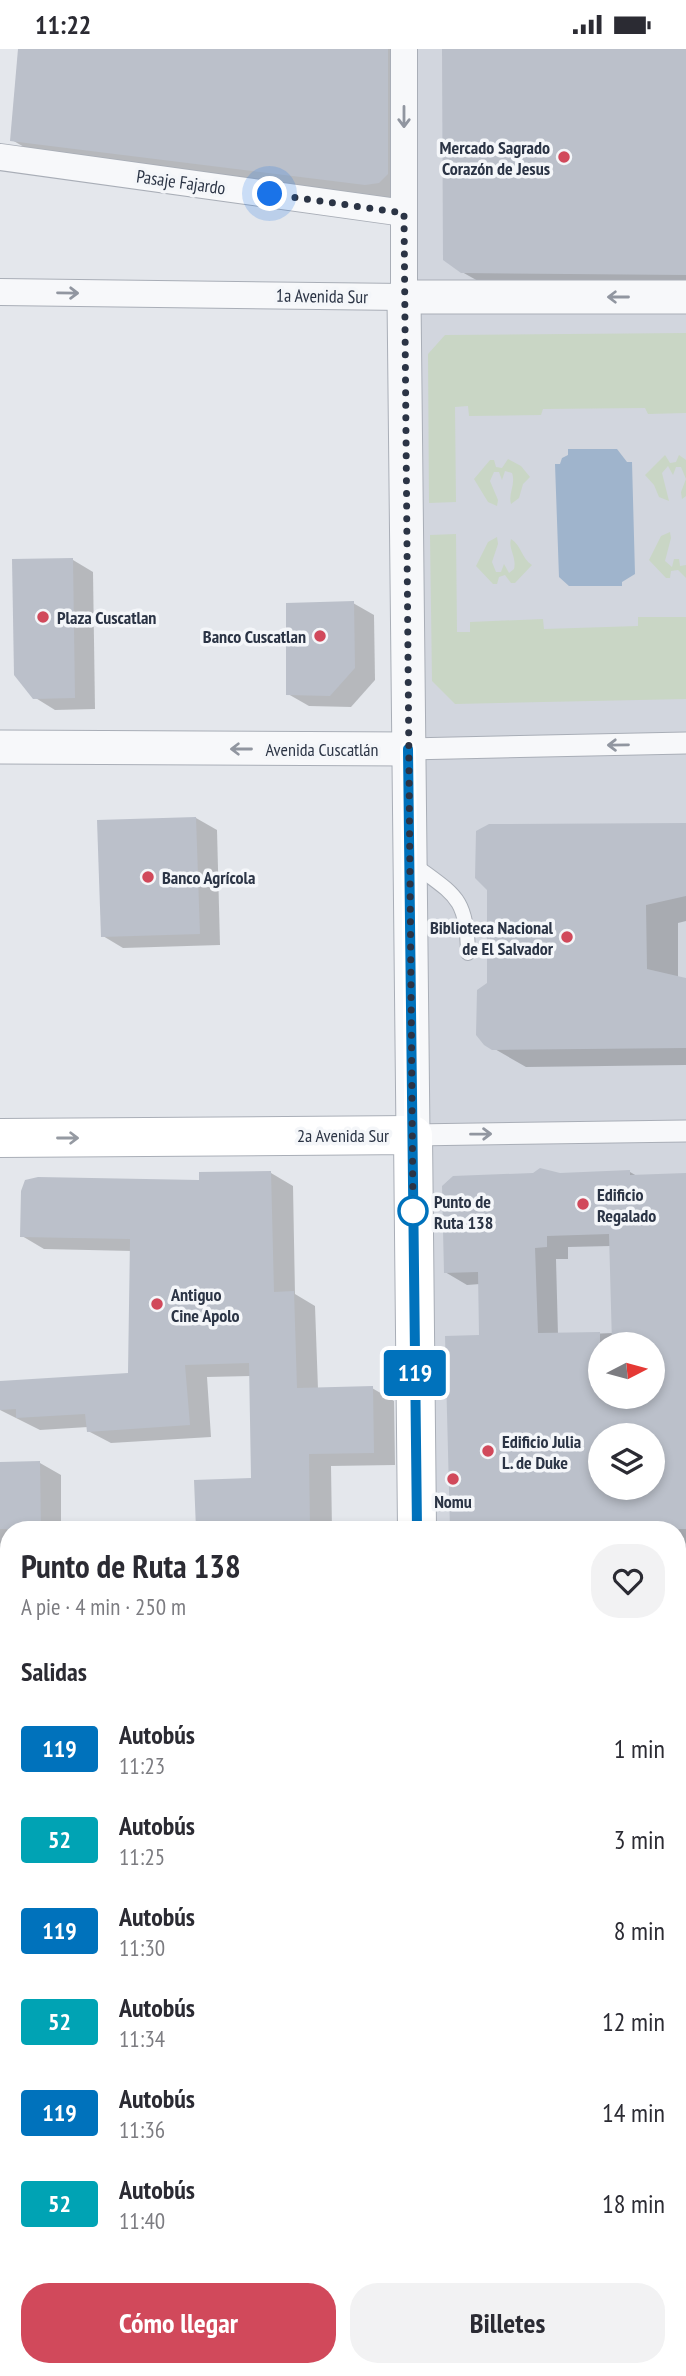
<!DOCTYPE html>
<html lang="es">
<meta charset="utf-8">
<style>
:root{--surface:#fff;--page:#f2f2f3;--text:#2b2b33;--muted:#7c7c81;--accent:#d1495b}
body{margin:0;font-family:"PT Sans Narrow",sans-serif;background:var(--page);color:var(--text);height:100vh;display:flex;flex-direction:column;font-size:26px;white-space:nowrap}
*{box-sizing:border-box;margin:0}
p{font-size:23px;color:var(--muted)}
.icon{flex:none;width:38px;height:38px;fill:none;stroke:currentColor;stroke-width:2;stroke-linecap:round;stroke-linejoin:round}
.map{position:relative;flex:1;overflow:hidden}
.drawer{position:absolute;left:0px;top:1472px;width:686px;height:856px;display:flex;flex-direction:column;background:var(--surface);border-radius:28px 28px 0 0;box-shadow:0 4px 10px #0003}
.drawer>*{flex:none}
.badge{padding:0 14px;border-radius:5px;font-size:24px;line-height:46px}
.needle{width:46px;rotate:84deg}
.controls{position:absolute;left:588px;top:1283px;display:grid;gap:14px}
.controls a{display:grid;place-items:center;width:77px;height:77px;border-radius:50%;background:var(--surface);box-shadow:0 4px 10px #0003;font-size:35px}
.you{position:absolute;width:35px;height:35px;margin:-18px;border:5px solid #fff;border-radius:50%;background:#1a73e8;box-shadow:0 0 0 10px #1a73e833}
.map>.badge{position:absolute;translate:-50% -50%;box-shadow:0 0 0 4px #fff}
h2{padding:0 21px;font-size:26px;line-height:63px}
.round{display:grid;place-items:center;flex:none;width:74px;height:74px;border-radius:28px;background:var(--page)}
.overview{display:flex;align-items:center;justify-content:space-between;height:119px;padding:0 21px}
h1{font-size:33px;font-weight:600;line-height:52px}
.action{display:flex;gap:14px;margin-top:auto;padding:14px 21px}
.action a{flex:1;height:80px;border-radius:28px;background:var(--accent);color:#fff;font-size:28px;font-weight:600;line-height:80px;text-align:center}
.action a+a{background:var(--page);color:var(--text)}
ul{padding:0;list-style:none}
li{display:flex;align-items:center;gap:21px;height:91px;padding:0 21px}
li div{flex:1}
li b{display:block;font-size:26px}
li em{font-style:normal}
li .badge{min-width:77px;font-weight:700;text-align:center}
.status{display:flex;justify-content:space-between;align-items:center;height:49px;padding:0 35px;background:var(--surface);direction:ltr}
.status svg{height:19px;fill:currentColor}
.map>svg:first-child{display:block}
.built{fill:#d2d6de;fill-rule:evenodd}
.green{fill:#c9d6c5}
.water{fill:#9fb4cc}
.shadow{fill:#0003;fill-rule:evenodd}
.building{fill:#bbc0ca;fill-rule:evenodd}
.lines{fill:none;stroke-linecap:round;stroke-linejoin:round}
.service-casing{stroke:#a9aeb7;stroke-width:16}
.pedestrian-casing{stroke:#a9aeb7;stroke-width:23}
.minor-casing{stroke:#a9aeb7;stroke-width:28}
.tertiary-casing{stroke:#a9aeb7;stroke-width:35}
.secondary-casing{stroke:#a9aeb7;stroke-width:40}
.service{stroke:#f7f8fa;stroke-width:14}
.pedestrian{stroke:#f7f8fa;stroke-width:21}
.minor{stroke:#f7f8fa;stroke-width:26}
.tertiary{stroke:#f7f8fa;stroke-width:33}
.secondary{stroke:#fff;stroke-width:38}
.oneway{stroke:#9196a0}
.oneway2{stroke:#959aa2}
.line-casing{stroke:#fff;stroke-width:16}
.line{stroke:#0072bc;stroke-width:10}
.walk{stroke:#2b3445;stroke-width:7;stroke-dasharray:0 12.6}
.poi-dot{fill:#d1495b;stroke:#f4f6f9;stroke-width:2.5}
.stop-dot{fill:#fff;stroke:#0072bc;stroke-width:3.5}
.labels{text-anchor:middle;dominant-baseline:central;stroke-width:7;stroke-linejoin:round;paint-order:stroke}
.poi-label{font-size:18px;font-weight:bold;fill:#2b3445;stroke:#f4f6f9;text-anchor:start}
.street-label{font-size:18px;fill:#2b3445;stroke:#f4f6f9}
.stop-label{font-size:18px;font-weight:bold;fill:#2b3445;stroke:#f4f6f9;text-anchor:start}
</style>
<div class="status"><b>11:22</b><svg viewBox="0 0 49 12"><path d="M0 12V9h3v3zM5 12V6h3v6zM10 12V3h3v9zM15 12V0h3v12zM26 1h20v11H26zM47 4h2v5h-2z"/></svg></div>
<div class="map">
<svg width="686" height="2327" viewBox="0 0 686 2327">
<rect width="100%" height="100%" fill="#e4e7ec"/>
<path class="built" d="M415,0H686V2327H430V2319H677V1480H425ZM600,1295H653V1348H600ZM600,1386H653V1438H600Z"/>
<g class="green">
<path d="M686,284V364L648,365L645,359L543,360L541,366L469,367L468,357L455,358L456,453L429,454L428,305L445,286Z"/>
<path d="M665,406L670,414L676,413L679,406L686,411V447L682,450L681,443L686,430L681,418H676L673,426L668,417L662,424L669,452L659,448L654,436L645,426Z"/>
<path d="M508,410L521,417L530,428L523,435L519,449L511,455C508,444 516,436 512,424L505,422L502,431L499,423H494L490,432L498,451L497,457L488,453L474,430L490,411H494L496,418L502,419Z"/>
<path d="M670,483L671,489L665,512L672,518L674,510H679L680,517L686,516V529L678,521L671,522L670,529H666L649,511L661,487Z"/>
<path d="M456,485L457,583H470V573L543,570L544,580L638,577V568H686V650L455,655L432,632L430,486Z"/>
<path d="M497,488L498,495L492,513L496,523H501L504,515L509,524L514,520C517,508 508,500 511,490C522,497 521,509 532,516L515,534H511L505,526L499,528L497,535H493L476,517L488,493Z"/>
</g>
<path class="water" d="M568,400H617L627,413H632L635,525L622,533V537H569L559,528L555,415H560L562,409L568,406Z"/>
<g class="shadow">
<path d="M20,0H413L409,143L390,149L36,105L12,91Z"/>
<path d="M450,0H686V239L487,237L462,223Z"/>
<path d="M73,511L93,523L95,660L55,661L34,648Z"/>
<path d="M353,554L374,566L375,631L351,658L309,657L288,645Z"/>
<path d="M196,769L217,781L220,896L123,899L103,887Z"/>
<path d="M686,776V872L678,874V930L686,932V1016L526,1018L493,999Z"/>
<path d="M630,1123L637,1127L686,1126V1526H677V1480H452L447,1288H481L480,1235L467,1236L445,1223L444,1141L447,1133L454,1128ZM611,1197L614,1284L558,1286L556,1210H568V1198ZM600,1295H653V1348H600ZM600,1386H653V1438H600Z"/>
<path d="M271,1124L293,1137L295,1245L315,1257L318,1340L372,1339L394,1352L395,1416L331,1417L332,1480H197L196,1433L253,1431L251,1327L207,1328L211,1388L111,1394L88,1382V1378L40,1381L0,1361V1334L130,1325L132,1202L44,1200L22,1187L201,1133Z"/>
<path d="M0,1414H40L61,1426V1480H9V1529L0,1524Z"/>
<rect x="677" y="1584" width="9" height="364"/>
<rect x="677" y="1985" width="9" height="302"/>
<rect x="148" y="2319" width="50" height="8"/>
</g>
<g class="building">
<path d="M18,0H388V125L379,134L365,136L10,92Z"/>
<path d="M442,0H686V226L461,224L443,211Z"/>
<path d="M73,509L75,649L33,650L14,626L12,510Z"/>
<path d="M354,552L355,619L330,647L286,646V554Z"/>
<path d="M196,768L200,885L101,888L97,771Z"/>
<path d="M686,774V847L646,856L647,920L686,929V999L492,1001L484,996L476,986L477,941L487,934V841L475,829L476,782L489,775Z"/>
<path d="M540,1119L560,1124L630,1121V1126L686,1124V1480H450L445,1287L479,1286L478,1223L444,1224L442,1137L453,1127L533,1124ZM609,1185L612,1295H653V1348H600V1283L538,1284L535,1199L547,1198V1187ZM600,1386H653V1438H600Z"/>
<path d="M271,1122L274,1243L294,1242L297,1339L373,1337L374,1404L309,1405L310,1480H196L194,1431L251,1429L249,1314L185,1316L190,1376L87,1383L85,1365L16,1369V1360L0,1361V1332L128,1324L130,1190L20,1188L21,1142L25,1131L38,1128L199,1131V1123Z"/>
<path d="M40,1412L41,1480H0V1413Z"/>
</g>
<g class="lines">
<g class="service-casing">
<g id="service">
<path d="M412,814C454,846 467,847 468,904"/>
<path d="M305,2319V2327"/>
<path d="M390,2327V2319"/>
</g>
</g>
<g class="pedestrian-casing">
<g id="pedestrian">
<path d="M408,700L686,694"/>
<path d="M413,1086L686,1082"/>
</g>
</g>
<g class="minor-casing">
<g id="minor">
<path d="M0,108L404,164"/>
<path d="M0,243L404,248V0"/>
<path d="M0,1544H9"/>
<path d="M677,1552H686"/>
<path d="M0,1955H9"/>
<path d="M677,1956H686"/>
</g>
</g>
<g class="tertiary-casing">
<g id="tertiary">
<path d="M0,698L408,700"/>
<path d="M413,1086L404,248H686"/>
</g>
</g>
<g class="secondary-casing">
<g id="secondary">
<path d="M0,1089L413,1086L417,1480"/>
<path d="M429,2319V2327"/>
</g>
</g>
<use href="#service" class="service"/>
<use href="#pedestrian" class="pedestrian"/>
<use href="#minor" class="minor"/>
<use href="#tertiary" class="tertiary"/>
<use href="#secondary" class="secondary"/>
</g>
<defs><path id="oneway-shaft" d="M-6 0H5M1.5-3L5.5 0L1.5 3" fill="none" stroke-width="1.6" stroke-linecap="round" stroke-linejoin="round" transform="scale(1.75)"/></defs>
<g class="oneway">
<use href="#oneway-shaft" transform="translate(404 68) rotate(90)"/>
<use href="#oneway-shaft" transform="translate(68 244) rotate(1)"/>
<use href="#oneway-shaft" transform="translate(618 248) rotate(180)"/>
<use href="#oneway-shaft" transform="translate(618 696) rotate(179)"/>
<use href="#oneway-shaft" transform="translate(241 700) rotate(-180)"/>
<use href="#oneway-shaft" transform="translate(481 1085) rotate(-1)"/>
</g>
<use class="oneway2" href="#oneway-shaft" transform="translate(68 1089)"/>
<g class="lines">
<g class="line-casing">
<path id="line" d="M408,700L417,1480"/>
</g>
<use href="#line" class="line"/>
<path class="walk" d="M270,145L404,164L413,1162"/>
</g>
<g class="poi-dot">
<circle cx="564" cy="108" r="7"/>
<circle cx="43" cy="568" r="7"/>
<circle cx="320" cy="587" r="7"/>
<circle cx="148" cy="828" r="7"/>
<circle cx="567" cy="888" r="7"/>
<circle cx="583" cy="1155" r="7"/>
<circle cx="157" cy="1255" r="7"/>
<circle cx="488" cy="1402" r="7"/>
<circle cx="453" cy="1430" r="7"/>
</g>
<circle class="stop-dot" cx="413" cy="1162" r="14"/>
<g class="labels">
<g class="poi-label">
<text x="550" y="98" text-anchor="end">Mercado Sagrado<tspan x="550" dy="21">Corazón de Jesus</tspan></text>
<text x="57" y="568">Plaza Cuscatlan</text>
<text x="306" y="587" text-anchor="end">Banco Cuscatlan</text>
<text x="162" y="828">Banco Agrícola</text>
<text x="553" y="878" text-anchor="end">Biblioteca Nacional<tspan x="553" dy="21">de El Salvador</tspan></text>
<text x="597" y="1145">Edificio<tspan x="597" dy="21">Regalado</tspan></text>
<text x="171" y="1245">Antiguo<tspan x="171" dy="21">Cine Apolo</tspan></text>
<text x="502" y="1392">Edificio Julia<tspan x="502" dy="21">L. de Duke</tspan></text>
<text x="453" y="1452" text-anchor="middle">Nomu</text>
</g>
<g class="street-label">
<text transform="translate(181 133) rotate(8)">Pasaje Fajardo</text>
<text transform="translate(322 247) rotate(1)">1a Avenida Sur</text>
<text x="322" y="700">Avenida Cuscatlán</text>
<text x="343" y="1086">2a Avenida Sur</text>
</g>
<g class="stop-label">
<text x="434" y="1152">Punto de<tspan x="434" dy="21">Ruta 138</tspan></text>
</g>
</g>
</svg>
<div class="controls">
<a><svg class="needle" viewBox="-14 -14 28 28"><path d="M0-13l5 13h-10z" fill="#e53935"/><path d="M0 13l5-13h-10z" fill="#7c7c81"/></svg></a>
<a><svg class="icon" aria-label="layers" viewBox="0 0 24 24"><path d="M12 4l9 5-9 5-9-5zM3 14l9 5 9-5"/></svg></a>
</div>
<div class="you" style="left:270px;top:145px"></div>
<b class="badge" style="left:415px;top:1324px;background:#0072bc;color:#fff">119</b>
<section class="drawer">
<div class="overview"><div><h1>Punto de Ruta 138</h1><p>A pie · 4 min · 250 m</p></div><a class="round"><svg class="icon" aria-label="heart" viewBox="0 0 24 24"><path d="M12 20l-8-8c-3-5 5-10 8-4 3-6 11-1 8 4z"/></svg></a></div>
<h2>Salidas</h2>
<ul>
<li><span class="badge" style="background:#0072bc;color:#fff">119</span><div><b>Autobús</b><p>11:23</p></div><em>1 min</em></li>
<li><span class="badge" style="background:#00a3b4;color:#fff">52</span><div><b>Autobús</b><p>11:25</p></div><em>3 min</em></li>
<li><span class="badge" style="background:#0072bc;color:#fff">119</span><div><b>Autobús</b><p>11:30</p></div><em>8 min</em></li>
<li><span class="badge" style="background:#00a3b4;color:#fff">52</span><div><b>Autobús</b><p>11:34</p></div><em>12 min</em></li>
<li><span class="badge" style="background:#0072bc;color:#fff">119</span><div><b>Autobús</b><p>11:36</p></div><em>14 min</em></li>
<li><span class="badge" style="background:#00a3b4;color:#fff">52</span><div><b>Autobús</b><p>11:40</p></div><em>18 min</em></li>
</ul>
<div class="action"><a>Cómo llegar</a><a>Billetes</a></div>
</section>
</div>
